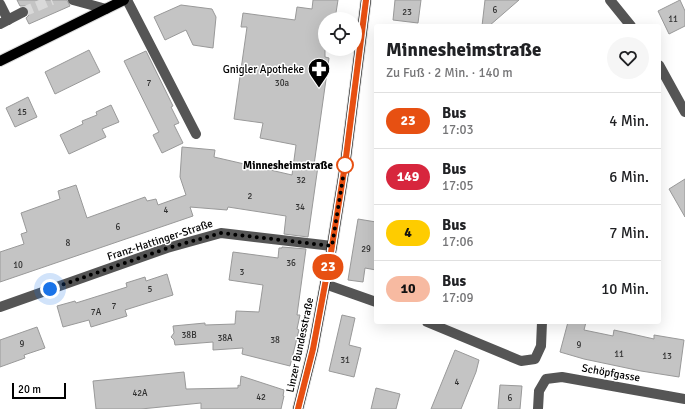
<!DOCTYPE html>
<html lang="de">
<meta charset="utf-8">
<style>
:root{--surface:#fff;--page:#f6f6f6;--text:#202124;--muted:#757577;--line:#e0e0e0}
body{margin:0;font-family:Signika,sans-serif;background:var(--page);color:var(--text);height:100vh;display:flex;flex-direction:column;font-size:15px;white-space:nowrap}
*{box-sizing:border-box;margin:0}
p{font-size:13px;color:var(--muted)}
.icon{flex:none;width:22px;height:22px;fill:none;stroke:currentColor;stroke-width:2;stroke-linecap:round;stroke-linejoin:round}
.map{position:relative;flex:1;overflow:hidden}
.details{position:absolute;left:374px;top:24px;width:287px;height:300px;display:flex;flex-direction:column;background:var(--surface);border-radius:4px;box-shadow:0 4px 16px #0002}
.details>*{flex:none}
.badge{padding:0 8px;border-radius:13px;font-size:14px;line-height:26px}
.controls{position:absolute;left:318px;top:12px;display:grid;gap:8px}
.controls a{display:grid;place-items:center;width:44px;height:44px;border-radius:50%;background:var(--surface);box-shadow:0 4px 16px #0002;font-size:20px}
.scale{position:absolute;left:12px;bottom:10px;width:54px;box-sizing:border-box;padding-left:4px;border:2px solid #000;border-top:0;font-size:11px;line-height:14px;white-space:nowrap;color:#000;-webkit-text-stroke:3px #fff;paint-order:stroke}
.you{position:absolute;width:20px;height:20px;margin:-10px;border:3px solid #fff;border-radius:50%;background:#1a73e8;box-shadow:0 0 0 6px #1a73e833}
.map>.badge{position:absolute;translate:-50% -50%;box-shadow:0 0 0 2px #fff}
.round{display:grid;place-items:center;flex:none;width:42px;height:42px;border-radius:21px;background:var(--page)}
.head{display:flex;align-items:center;justify-content:space-between;height:68px;padding:0 12px}
h1{font-size:19px;font-weight:800;line-height:30px}
ul{padding:0;list-style:none}
li{display:flex;align-items:center;gap:12px;height:56px;padding:0 12px;border-top:1px solid var(--line)}
li div{flex:1}
li b{display:block;font-size:15px}
li em{font-style:normal}
li .badge{min-width:44px;font-weight:700;text-align:center}
.map>svg:first-child{display:block}
.building{fill:#c4c4c4;stroke:#999}
.lines{fill:none;stroke-linecap:round;stroke-linejoin:round}
.minor-tunnel{stroke:#d9d9d9;stroke-width:10;stroke-dasharray:10 5;stroke-linecap:butt}
.major-casing{stroke:#dbdbdb;stroke-width:12}
.minor{stroke:#555;stroke-width:10}
.major{stroke:#000;stroke-width:10}
.line-casing{stroke:#fff;stroke-width:9}
.line{stroke:#e75012;stroke-width:6}
.walk{stroke:#000;stroke-width:4;stroke-dasharray:0 7.2}
.stop-dot{fill:#fff;stroke:#e75012;stroke-width:2}
.labels{text-anchor:middle;dominant-baseline:central;stroke-width:3;stroke-linejoin:round;paint-order:stroke}
.number-label{font-size:9px;fill:#313131}
.poi-label{font-size:11px;fill:#000;stroke:#fff;text-anchor:end}
.stop-label{font-size:11px;font-weight:bold;fill:#000;stroke:#fff;text-anchor:end}
.street-label{font-size:11px;fill:#000;stroke:#fff}
</style>
<div class="map">
<svg width="685" height="409" viewBox="0 0 685 409">
<rect width="100%" height="100%" fill="#fff"/>
<g class="building">
<path d="M17,0H67L70,6L29,24L26,18L29,15V9L26,6H20Z"/>
<path d="M313,0H338L335,19H325V57L329,58L314,165L318,166L308,237L284,234L286,216L228,207L227,210L190,207L193,216L0,282V252L24,244L21,234L27,232L21,213L60,199L58,191L76,185L87,218L145,197L147,201L156,199L158,205L186,195L180,177L182,147L215,150L214,157L292,175L296,145L260,138L263,123L234,119L247,27H241L243,13L295,20L297,7L312,9Z"/>
<path d="M395,0H421L418,23L393,20Z"/>
<path d="M485,0H519L489,26H482Z"/>
<path d="M680,0L685,11V26L669,34L658,11Z"/>
<path d="M181,5L212,9L216,17L213,48L193,45L186,30L165,40L154,17Z"/>
<path d="M89,50L100,72L55,94L45,72Z"/>
<path d="M146,51L173,106L171,107L179,123L174,125L183,143L162,153L153,135L159,132L124,61Z"/>
<path d="M28,97L37,117L15,127L6,108Z"/>
<path d="M111,105L119,122L102,129L106,137L69,154L60,135L83,124L82,121L97,115L96,112Z"/>
<path d="M685,179V217L669,189Z"/>
<path d="M358,219L376,222V270L365,268L363,282L348,280Z"/>
<path d="M282,247L306,249L297,315H300L297,329L299,330L290,366L242,354L243,348L213,350V342L175,345L174,340L171,337L174,333L173,326L205,323V325L235,324L236,311L259,312L263,285L229,280L233,252L278,258L279,248H282Z"/>
<path d="M167,274L173,295L125,310L127,316L91,327L89,320L63,327L57,306L75,301L76,303L127,287L126,283L145,277L146,281Z"/>
<path d="M342,315L355,318L349,345L361,348L354,377L329,371Z"/>
<path d="M568,322H586L584,330L613,336L614,330L654,339V335L684,340L679,377L641,371L584,359L560,352Z"/>
<path d="M37,327L45,348L24,355L25,358L0,367V340Z"/>
<path d="M455,350L479,360L476,372L461,409H431Z"/>
<path d="M184,372L186,389L238,388V385L240,386L241,376L284,390L283,396H284L281,409H201V403L141,409H96L93,381Z"/>
<path d="M500,385L522,386L520,409H498Z"/>
<path d="M376,388L400,394L396,409H371Z"/>
</g>
<g class="lines">
<path class="minor-tunnel" d="M23,12L52,0"/>
<g class="major-casing">
<g id="major">
<path d="M0,61L124,0"/>
<path d="M298,409L313,349L331,252L345,165L366,0"/>
</g>
</g>
<g class="minor">
<path d="M73,0L106,9"/>
<path d="M127,0L196,134"/>
<path d="M610,0L631,26"/>
<path d="M0,4L8,20"/>
<path d="M0,24L23,12"/>
<path d="M659,65L685,112"/>
<path d="M325,284L376,302"/>
<path d="M0,307L167,248L221,233L332,246"/>
<path d="M427,322L521,361L535,359L541,346L542,322"/>
<path d="M538,409L539,391L546,379L562,377L685,399"/>
</g>
<use href="#major" class="major"/>
</g>
<g class="lines">
<g class="line-casing">
<path id="line" d="M298,409L313,349L331,252L345,165L366,0"/>
</g>
<use href="#line" class="line"/>
<path class="walk" d="M50,289L168,248L221,233L332,246L345,165"/>
</g>
<defs>
<g id="pharmacy-pin" transform="scale(1.15)"><path d="M0 17L-7.5 6A9.5 9.5 0 1 1 7.5 6Z" fill="#000" stroke="#fff"/><path d="M-2-6h4v4h4v4h-4v4h-4v-4h-4v-4h4Z" fill="#fff"/></g>
</defs>
<g fill-rule="evenodd">
<use href="#pharmacy-pin" x="319" y="69"/>
</g>
<circle class="stop-dot" cx="345" cy="165" r="8"/>
<g class="labels">
<g class="number-label">
<text x="495" y="10">6</text>
<text x="407" y="12">23</text>
<text x="673" y="19">11</text>
<text x="149" y="83">7</text>
<text x="282" y="83">30a</text>
<text x="22" y="112">15</text>
<text x="301" y="180">32</text>
<text x="250" y="196">2</text>
<text x="300" y="207">34</text>
<text x="166" y="210">4</text>
<text x="118" y="227">6</text>
<text x="68" y="243">8</text>
<text x="366" y="249">29</text>
<text x="291" y="263">36</text>
<text x="18" y="265">10</text>
<text x="242" y="272">3</text>
<text x="150" y="289">5</text>
<text x="114" y="306">7</text>
<text x="96" y="312">7A</text>
<text x="189" y="335">38B</text>
<text x="225" y="338">38A</text>
<text x="275" y="340">38</text>
<text x="22" y="344">9</text>
<text x="579" y="345">9</text>
<text x="619" y="354">11</text>
<text x="667" y="356">13</text>
<text x="345" y="360">31</text>
<text x="457" y="382">4</text>
<text x="140" y="393">42A</text>
<text x="261" y="397">42</text>
<text x="510" y="398">6</text>
</g>
<g class="poi-label">
<text x="304" y="69">Gnigler Apotheke</text>
</g>
<g class="stop-label">
<text x="333" y="165">Minnesheimstraße</text>
</g>
<g class="street-label">
<text transform="translate(160 240) rotate(-18)">Franz-Hattinger-Straße</text>
<text transform="translate(300 345) rotate(-78)">Linzer Bundesstraße</text>
<text transform="translate(611 373) rotate(10)">Schöpfgasse</text>
</g>
</g>
</svg>
<div class="controls">
<a><svg class="icon" aria-label="locate" viewBox="0 0 24 24"><circle cx="12" cy="12" r="6"/><path d="M12 2v4M12 18v4M2 12h4M18 12h4"/></svg></a>
</div>
<div class="scale">20 m</div>
<div class="you" style="left:50px;top:289px"></div>
<b class="badge" style="left:328px;top:267px;background:#e75012;color:#fff">23</b>
<section class="details">
<div class="head"><div><h1>Minnesheimstraße</h1><p>Zu Fuß · 2 Min. · 140 m</p></div><a class="round"><svg class="icon" aria-label="heart" viewBox="0 0 24 24"><path d="M12 20l-8-8c-3-5 5-10 8-4 3-6 11-1 8 4z"/></svg></a></div>
<ul>
<li><span class="badge" style="background:#e75012;color:#fff">23</span><div><b>Bus</b><p>17:03</p></div><em>4 Min.</em></li>
<li><span class="badge" style="background:#d7263d;color:#fff">149</span><div><b>Bus</b><p>17:05</p></div><em>6 Min.</em></li>
<li><span class="badge" style="background:#fecc00;color:#111">4</span><div><b>Bus</b><p>17:06</p></div><em>7 Min.</em></li>
<li><span class="badge" style="background:#f7baa1;color:#111">10</span><div><b>Bus</b><p>17:09</p></div><em>10 Min.</em></li>
</ul>
</section>
</div>
